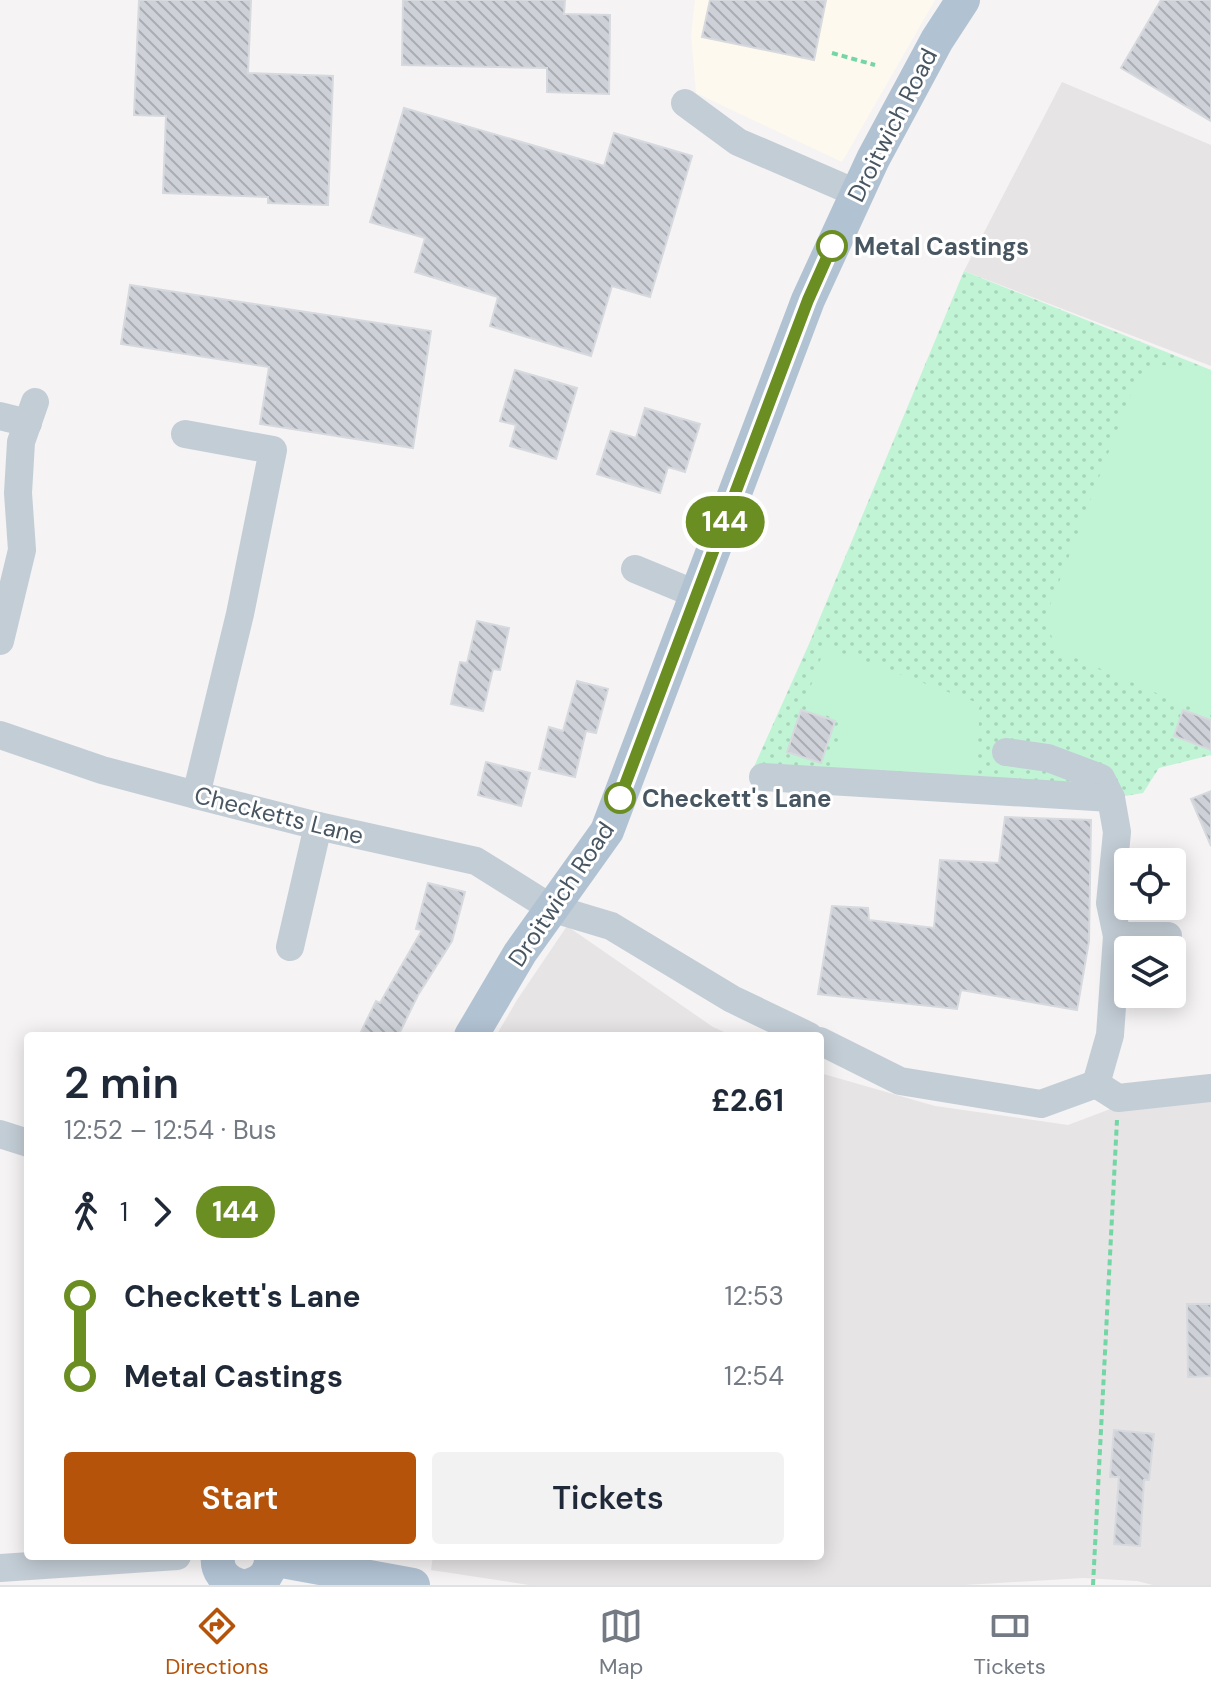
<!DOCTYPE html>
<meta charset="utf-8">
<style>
:root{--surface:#fff;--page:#f2f2f3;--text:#1f2937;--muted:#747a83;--line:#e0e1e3;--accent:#b45309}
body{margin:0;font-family:"DM Sans",sans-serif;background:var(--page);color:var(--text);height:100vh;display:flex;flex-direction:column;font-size:30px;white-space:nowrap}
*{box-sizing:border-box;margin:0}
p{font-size:26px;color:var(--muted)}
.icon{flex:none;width:44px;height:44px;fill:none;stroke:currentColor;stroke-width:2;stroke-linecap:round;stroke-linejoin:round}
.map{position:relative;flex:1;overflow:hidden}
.drawer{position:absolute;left:24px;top:1032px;width:800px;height:528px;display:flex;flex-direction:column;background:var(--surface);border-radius:8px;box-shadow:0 4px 20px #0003}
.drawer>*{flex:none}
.badge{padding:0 16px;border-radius:26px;font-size:28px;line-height:52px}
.controls{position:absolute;left:1114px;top:848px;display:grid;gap:16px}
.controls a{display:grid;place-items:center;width:72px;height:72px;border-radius:8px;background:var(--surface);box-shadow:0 4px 20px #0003;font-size:40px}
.map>.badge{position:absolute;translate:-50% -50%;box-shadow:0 0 0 4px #fff}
.legs{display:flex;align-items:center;gap:12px;height:88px;padding:0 40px;font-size:26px}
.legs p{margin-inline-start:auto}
.head{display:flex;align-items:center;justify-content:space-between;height:136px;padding:0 40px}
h1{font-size:44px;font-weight:600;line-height:60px}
.cta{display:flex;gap:16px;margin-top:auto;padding:16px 40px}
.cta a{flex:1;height:92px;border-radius:8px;background:var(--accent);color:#fff;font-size:32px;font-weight:600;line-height:92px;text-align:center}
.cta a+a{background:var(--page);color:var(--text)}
ul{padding:0 40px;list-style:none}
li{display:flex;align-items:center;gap:28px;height:80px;font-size:30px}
li i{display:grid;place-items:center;width:12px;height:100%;margin:0 10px;background:currentColor}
li i::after{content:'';width:20px;height:20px;margin:-10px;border:6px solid;border-radius:50%;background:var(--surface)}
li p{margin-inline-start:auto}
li:first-child i{background:linear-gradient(#0000 50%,currentColor 0)}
li:last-child i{background:linear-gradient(currentColor 50%,#0000 0)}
.tabs{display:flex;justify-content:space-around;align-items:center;height:112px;border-top:2px solid var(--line);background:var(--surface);font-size:22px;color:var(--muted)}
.tabs a{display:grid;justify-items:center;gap:4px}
.tabs .selected{color:var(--accent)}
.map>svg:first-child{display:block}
.commercial{fill:#fef9ee}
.education{fill:#e6e4e5}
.park{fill:url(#park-dots)}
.pitch{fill:#c0f4d4}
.building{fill:url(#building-back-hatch);stroke:#d6d9de;stroke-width:2}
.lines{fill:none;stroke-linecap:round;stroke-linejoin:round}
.path{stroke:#74d5a5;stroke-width:4;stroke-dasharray:6 4;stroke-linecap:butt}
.minor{stroke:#c3cdd5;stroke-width:28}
.major{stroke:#b1c2d3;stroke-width:34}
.line-1-casing{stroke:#fff;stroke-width:18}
.line-1{stroke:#6b8e23;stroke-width:12}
.stop-1-dot{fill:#fff;stroke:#6b8e23;stroke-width:4}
.labels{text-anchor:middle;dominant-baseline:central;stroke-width:6;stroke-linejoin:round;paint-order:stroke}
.street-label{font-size:24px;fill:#485662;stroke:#fff}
.stop-label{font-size:24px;font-weight:bold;fill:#485662;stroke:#fff;text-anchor:start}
</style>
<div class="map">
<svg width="1211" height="1585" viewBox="0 0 1211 1585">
<defs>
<pattern id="park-dots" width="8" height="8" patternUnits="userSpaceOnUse" patternTransform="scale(2)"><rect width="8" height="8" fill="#c0f4d4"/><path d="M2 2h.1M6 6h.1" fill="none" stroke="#a6d3b9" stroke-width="1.8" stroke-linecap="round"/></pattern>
<pattern id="building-back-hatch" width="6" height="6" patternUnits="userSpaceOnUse" patternTransform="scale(2)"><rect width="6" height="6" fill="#ced2d8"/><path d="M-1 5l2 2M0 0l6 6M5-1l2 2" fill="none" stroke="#a9adb3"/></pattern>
</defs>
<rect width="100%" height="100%" fill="#f5f3f3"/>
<path class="commercial" d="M695,0H935L842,162L696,93L691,35Z"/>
<g class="education">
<path d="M1062,82L1211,145V366L964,271Z"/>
<path d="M567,926L713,1027L733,1036H496L517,1000Z"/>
<path d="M820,1073L935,1106L1068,1125L1113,1108L1211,1099V1585H1153L1137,1581L1083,1578L965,1585H529L431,1570L433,1556H820Z"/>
</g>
<path class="park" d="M964,271L1211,370V755L1159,768L1143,793L1125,796L753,769L809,644Z"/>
<g class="pitch">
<path d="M1152,364L1211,370V714L1184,705L1055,649L1046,616L1137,378Z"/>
<path d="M825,647L981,704L975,719L979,722L976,778L831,765L843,723L804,705Z"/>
</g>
<g class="building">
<path d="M139,0H251L248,73L333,76L328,205L268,203V197L163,193L166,116L134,115Z"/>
<path d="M403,0H565L564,14L610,15L609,94L547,92V68L402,65Z"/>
<path d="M710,0H826L814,60L702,37Z"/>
<path d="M1161,0H1211V121L1121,68Z"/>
<path d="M404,108L604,166L614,133L692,156L650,297L612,286L591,356L490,326L498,297L415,272L425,238L370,222Z"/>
<path d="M130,285L431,331L413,448L260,424L269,367L121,344Z"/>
<path d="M515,370L577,388L556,459L510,446L516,425L500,421Z"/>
<path d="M645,408L700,424L685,472L668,467L660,493L597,474L611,431L636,438Z"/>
<path d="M477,621L509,628L500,670L493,669L483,711L451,704L460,662L467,663Z"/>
<path d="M577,681L608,689L596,733L586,731L575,777L539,769L549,727L563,731Z"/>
<path d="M801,710L835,721L821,763L787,752Z"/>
<path d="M1183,710L1211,720V750L1174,736Z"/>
<path d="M486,762L530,773L521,806L478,795Z"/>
<path d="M1211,791V846L1191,799Z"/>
<path d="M1005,817L1091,820L1089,941L1077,1010L961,990L957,1009L818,994L832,906L868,908L869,920L934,928L940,860L999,863Z"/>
<path d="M428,883L465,892L452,941L418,995L398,1036H359L376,1001L380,1003L422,930L416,929Z"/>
<path d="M1187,1304H1211V1376L1188,1377Z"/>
<path d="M1114,1430L1154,1434L1149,1480H1144L1140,1546L1114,1544L1119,1477H1110Z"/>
</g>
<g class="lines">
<g class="path">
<path d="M832,53L875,65"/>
<path d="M1093,1585L1117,1120"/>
</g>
<g class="minor">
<path d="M685,103L738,142L856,193"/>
<path d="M0,416L28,423"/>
<path d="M185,434L273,450L240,614L196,795"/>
<path d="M635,569L698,595"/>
<path d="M0,641L22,550L18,493L21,442L35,402"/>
<path d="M0,735L102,770L196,795L318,826L476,861L551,908L611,926L732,999L809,1036"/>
<path d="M1006,752L1048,758L1101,778L1111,798L1117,832L1110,903L1117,936"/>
<path d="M763,777L1111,798"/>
<path d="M290,947L318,826"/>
<path d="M820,1041L900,1081L1041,1104L1096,1084"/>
<path d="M1096,1084L1110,1035L1117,936H1168"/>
<path d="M1096,1084L1118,1098L1211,1088"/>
<path d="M0,1134L28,1143"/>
<path d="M0,1568L177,1556"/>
</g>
<g class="major">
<path d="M471,1036L520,953L607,831L808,300L873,159L937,40L963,0"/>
<path d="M218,1556C216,1570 225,1581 238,1585"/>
<path d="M271,1559L413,1585"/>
<path d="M250,1585C264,1582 272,1570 271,1556"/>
</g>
</g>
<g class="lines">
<g class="line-1-casing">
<path id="line-1" d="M620,798L808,300L832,246"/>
</g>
<use href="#line-1" class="line-1"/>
</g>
<g class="stop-1-dot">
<circle cx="832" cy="246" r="14"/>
<circle cx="620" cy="798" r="14"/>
</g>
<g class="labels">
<g class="street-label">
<text transform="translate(892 125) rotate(-63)">Droitwich Road</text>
<text transform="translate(279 815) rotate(14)">Checketts Lane</text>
<text transform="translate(561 894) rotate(-56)">Droitwich Road</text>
</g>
<g class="stop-label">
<text x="854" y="246">Metal Castings</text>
<text x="642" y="798">Checkett's Lane</text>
</g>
</g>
</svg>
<div class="controls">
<a><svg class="icon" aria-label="locate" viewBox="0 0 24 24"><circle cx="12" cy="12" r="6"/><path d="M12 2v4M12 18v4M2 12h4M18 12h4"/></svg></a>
<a><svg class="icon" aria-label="layers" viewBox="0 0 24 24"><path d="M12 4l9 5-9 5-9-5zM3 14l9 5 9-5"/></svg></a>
</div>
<b class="badge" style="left:725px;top:522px;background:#6b8e23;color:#fff">144</b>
<section class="drawer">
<div class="head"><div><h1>2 min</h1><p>12:52 – 12:54 · Bus</p></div><b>£2.61</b></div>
<div class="legs"><svg class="icon" aria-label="walk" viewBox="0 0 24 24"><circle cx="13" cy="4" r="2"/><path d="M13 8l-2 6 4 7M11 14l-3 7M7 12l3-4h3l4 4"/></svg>1<svg class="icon" aria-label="forward" viewBox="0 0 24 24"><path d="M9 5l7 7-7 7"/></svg><b class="badge" style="background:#6b8e23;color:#fff">144</b></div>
<ul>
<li><i style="color:#6b8e23"></i><b>Checkett's Lane</b><p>12:53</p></li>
<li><i style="color:#6b8e23"></i><b>Metal Castings</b><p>12:54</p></li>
</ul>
<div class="cta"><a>Start</a><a>Tickets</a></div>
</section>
</div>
<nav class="tabs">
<a class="selected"><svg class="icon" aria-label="directions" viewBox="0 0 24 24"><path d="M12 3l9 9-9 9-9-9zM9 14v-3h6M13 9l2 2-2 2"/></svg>Directions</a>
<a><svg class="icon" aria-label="map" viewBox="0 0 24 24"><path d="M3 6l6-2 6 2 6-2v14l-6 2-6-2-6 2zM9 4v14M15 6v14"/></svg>Map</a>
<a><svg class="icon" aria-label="tickets" viewBox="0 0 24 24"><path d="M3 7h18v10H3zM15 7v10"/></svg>Tickets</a>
</nav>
